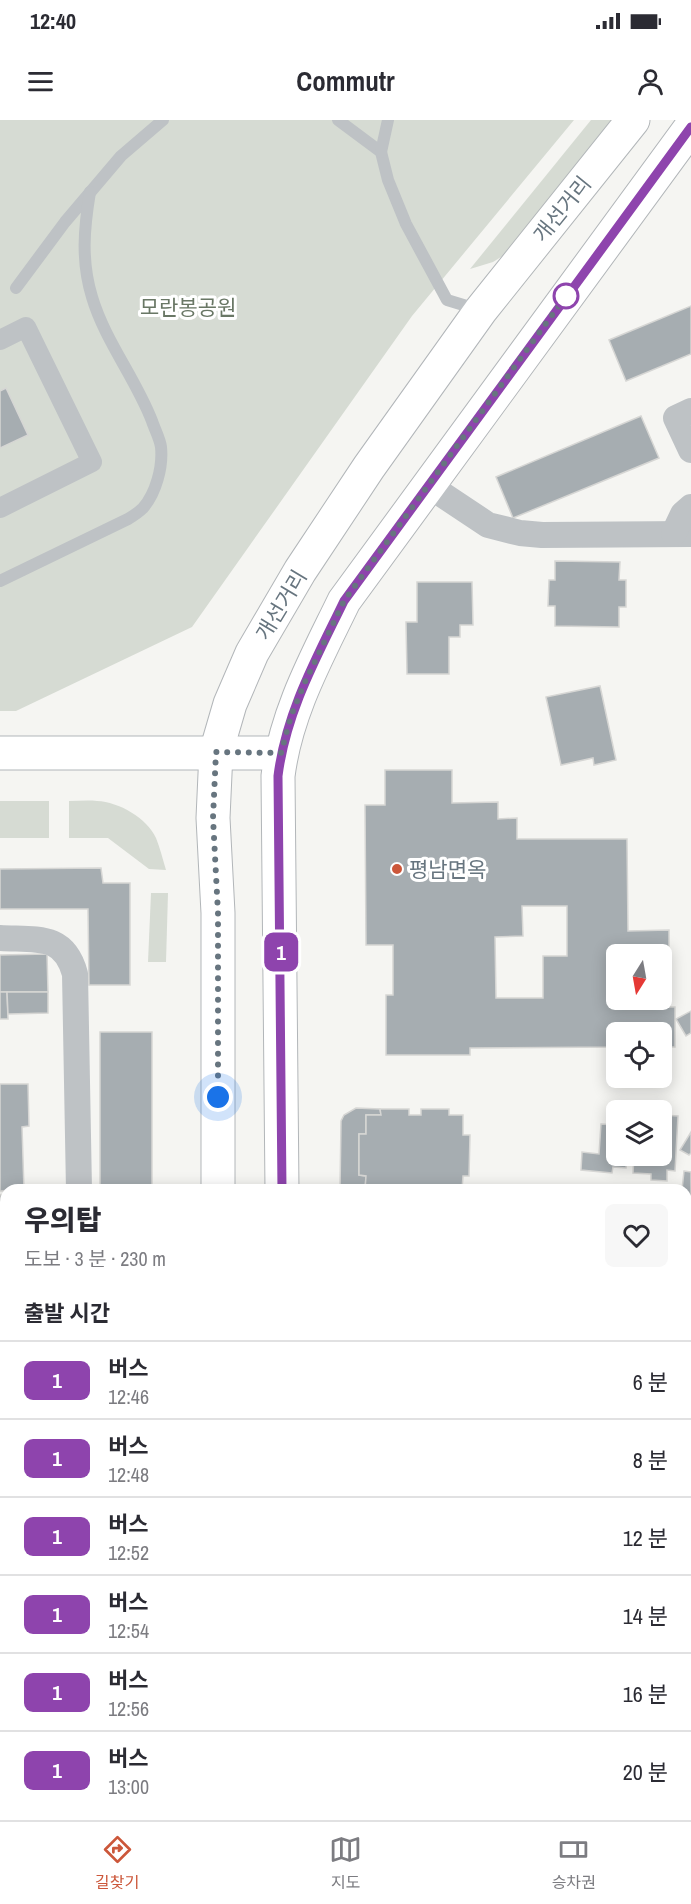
<!DOCTYPE html>
<html lang="ko">
<meta charset="utf-8">
<style>
:root{--surface:#fff;--page:#f7f7f7;--text:#2b2b33;--muted:#7c7c81;--line:#e1e1e2;--accent:#cc573a}
body{margin:0;font-family:"Archivo Narrow","Noto Sans KR",sans-serif;background:var(--page);color:var(--text);height:100vh;display:flex;flex-direction:column;font-size:22px;white-space:nowrap}
*{box-sizing:border-box;margin:0}
p{font-size:20px;color:var(--muted)}
.icon{flex:none;width:33px;height:33px;fill:none;stroke:currentColor;stroke-width:2;stroke-linecap:round;stroke-linejoin:round}
.map{position:relative;flex:1;overflow:hidden}
.panel{position:absolute;left:0px;top:1064px;width:692px;height:638px;display:flex;flex-direction:column;background:var(--surface);border-radius:18px 18px 0 0;box-shadow:0 3px 15px #0003}
.panel>*{flex:none}
.badge{padding:0 12px;border-radius:9px;font-size:21px;line-height:39px}
.needle{width:39px;rotate:191deg}
.controls{position:absolute;left:606px;top:824px;display:grid;gap:12px}
.controls a{display:grid;place-items:center;width:66px;height:66px;border-radius:9px;background:var(--surface);box-shadow:0 3px 15px #0003;font-size:30px}
.you{position:absolute;width:30px;height:30px;margin:-15px;border:4px solid #fff;border-radius:50%;background:#1a73e8;box-shadow:0 0 0 9px #1a73e833}
.map>.badge{position:absolute;translate:-50% -50%;box-shadow:0 0 0 3px #fff}
h2{padding:0 24px;font-size:22px;line-height:54px}
.round{display:grid;place-items:center;flex:none;width:63px;height:63px;border-radius:9px;background:var(--page)}
.head{display:flex;align-items:center;justify-content:space-between;height:102px;padding:0 24px}
h1{font-size:28px;font-weight:800;line-height:45px}
ul{padding:0;list-style:none}
li{display:flex;align-items:center;gap:18px;height:78px;padding:0 24px;border-top:2px solid var(--line)}
li div{flex:1}
li b{display:block;font-size:22px}
li em{font-style:normal}
li .badge{min-width:66px;font-weight:700;text-align:center}
.status{display:flex;justify-content:space-between;align-items:center;height:42px;padding:0 30px;background:var(--surface);direction:ltr}
.status svg{height:16px;fill:currentColor}
header{display:flex;justify-content:space-between;align-items:center;height:78px;padding:0 24px;background:var(--surface);font-size:27px;font-weight:800}
.tab-bar{display:flex;justify-content:space-around;align-items:center;height:84px;border-top:2px solid var(--line);background:var(--surface);font-size:16px;color:var(--muted)}
.tab-bar a{display:grid;justify-items:center;gap:3px}
.tab-bar .current{color:var(--accent)}
.map>svg:first-child{display:block}
.built{fill:#e5e6e5}
.green{fill:#d6dbd3}
.building{fill:#a6adb1;stroke:#d6d6d4;stroke-width:1.5;fill-rule:evenodd}
.lines{fill:none;stroke-linecap:round;stroke-linejoin:round}
.secondary-casing{stroke:#b1b6b9;stroke-width:35}
.primary-casing{stroke:#b2b6b9;stroke-width:35}
.service{stroke:#bec2c5;stroke-width:12}
.pedestrian{stroke:#bec2c5;stroke-width:20}
.minor{stroke:#bec2c5;stroke-width:26}
.secondary{stroke:#fff;stroke-width:33}
.primary{stroke:#fff;stroke-width:33}
.line-casing{stroke:#fff;stroke-width:14}
.line{stroke:#8e44ad;stroke-width:9}
.walk{stroke:#67757f;stroke-width:6;stroke-dasharray:0 10.8}
.stop-dot{fill:#fff;stroke:#8e44ad;stroke-width:3}
.poi-dot{fill:#cc573a;stroke:#fff;stroke-width:2}
.labels{text-anchor:middle;dominant-baseline:central;stroke-width:6;stroke-linejoin:round;paint-order:stroke}
.street-label{font-size:21px;fill:#67757f;stroke:#fff}
.park-label{font-size:21px;fill:#697765;stroke:#fff}
.poi-label{font-size:21px;fill:#67757f;stroke:#fff;text-anchor:start}
</style>
<div class="status"><b>12:40</b><svg viewBox="0 0 49 12"><path d="M0 12V9h3v3zM5 12V6h3v6zM10 12V3h3v9zM15 12V0h3v12zM26 1h20v11H26zM47 4h2v5h-2z"/></svg></div>
<header><svg class="icon" aria-label="menu" viewBox="0 0 24 24"><path d="M4 6h16M4 12h16M4 18h16"/></svg>Commutr<svg class="icon" aria-label="person" viewBox="0 0 24 24"><circle cx="12" cy="8" r="4"/><path d="M4 21q1-7 8-7t8 7"/></svg></header>
<div class="map">
<svg width="691" height="1700" viewBox="0 0 691 1700">
<rect width="100%" height="100%" fill="#f5f5f2"/>
<path class="built" d="M686,1657H691V1700H332V1695H686Z"/>
<g class="green">
<path d="M0,0H574L412,196L192,507L16,591H0Z"/>
<path d="M591,0H614L509,132L493,142L470,149Z"/>
<rect x="0" y="681" width="49" height="37"/>
<path d="M69,681C78,681 88,680 97,681C119,682 147,698 156,718C160,728 163,740 166,750L149,749L108,718H69Z"/>
<path d="M151,773H168L166,842H148Z"/>
</g>
<g class="building">
<path d="M691,186V234L626,261L609,220Z"/>
<path d="M6,268L28,315L0,328V271Z"/>
<path d="M641,296L659,338L513,398L496,357Z"/>
<path d="M555,441L620,442L619,460H626V487H619V507L555,506V486H548L549,460H555Z"/>
<path d="M417,462H472L473,505H460V517H449V554H407L406,502H417Z"/>
<path d="M600,566L616,640L594,645L593,638L561,645L546,577Z"/>
<path d="M385,650H452V683L498,682V699L517,698V719H627L628,811L669,810V887H675V927H662V912H616V927L470,928V935H386V875H393V825H366L365,685H385ZM522,786H567V836H543V878H496L495,817L523,816ZM616,834H662V879H616Z"/>
<path d="M101,748L103,763H130V865H89L88,789H0V749Z"/>
<path d="M47,834L48,872H0V835Z"/>
<path d="M0,872H7L8,899H0Z"/>
<path d="M7,872H48V893L8,894Z"/>
<path d="M691,891V913L686,916L676,899Z"/>
<rect x="100" y="912" width="52" height="153"/>
<path d="M0,964H28L29,1006L22,1007L24,1070L0,1071Z"/>
<path d="M356,988L380,989L381,995H366V1014H359V1055L366,1056L365,1070H340L341,1001L344,995Z"/>
<path d="M380,989H409V995H421V989H449V995H463V1015H470L469,1056H463L462,1070H365L366,1056L359,1055V1014H366V995H381Z"/>
<path d="M662,995L678,996L675,1051L667,1050V1061L651,1060V1054L633,1053L634,1035H662Z"/>
<path d="M601,1004L616,1005V1035H627L626,1048L613,1047L612,1053L581,1050L582,1032L599,1034Z"/>
<path d="M691,1012V1033L689,1035L680,1030Z"/>
<path d="M684,1051L691,1052V1096H686V1070H682Z"/>
<path d="M485,1065L513,1066V1070H484Z"/>
<rect x="0" y="1075" width="6" height="100"/>
<path d="M686,1116L691,1117V1147L686,1146Z"/>
<path d="M691,1150V1180L686,1179Z"/>
<rect x="0" y="1187" width="6" height="71"/>
<path d="M686,1224L687,1226H691V1244L686,1243V1266Z"/>
<rect x="0" y="1329" width="6" height="101"/>
<path d="M686,1408L691,1409V1432L686,1431Z"/>
<path d="M691,1450V1472L686,1476V1454Z"/>
<path d="M688,1518L691,1520V1565L688,1569L686,1567V1522Z"/>
<rect x="0" y="1588" width="6" height="99"/>
<path d="M686,1665L691,1666V1691H686Z"/>
<rect x="345" y="1695" width="81" height="5"/>
<rect x="426" y="1695" width="55" height="5"/>
</g>
<g class="lines">
<g class="secondary-casing">
<path id="secondary" d="M0,633H281"/>
</g>
<g class="primary-casing">
<g id="primary">
<path d="M218,1070V793L213,698L216,632L230,584L252,533L300,451L369,347L481,190L633,0"/>
<path d="M282,1070L278,656C286,592 317,537 344,481L691,7"/>
<path d="M221,1695V1700"/>
<path d="M283,1695V1700"/>
</g>
</g>
<g class="service">
<path d="M338,0L381,32L388,60L406,104L447,180L480,190"/>
<path d="M381,32L388,0"/>
<path d="M16,168L65,102L121,36L163,0"/>
<path d="M0,461L128,399C133,396 139,392 143,388C156,373 163,347 161,327C160,319 155,310 152,301C136,259 105,221 92,177C81,141 84,108 90,72"/>
</g>
<path class="pedestrian" d="M0,220L26,207L92,342L0,388"/>
<g class="minor">
<path d="M691,291L676,298L691,330"/>
<path d="M428,365L488,405L520,413L542,415L691,414"/>
<path d="M674,413L683,394L691,387"/>
<path d="M0,818C36,820 64,813 75,854L79,1070"/>
<path d="M686,1638H691"/>
<path d="M86,1695V1700"/>
</g>
<use href="#secondary" class="secondary"/>
<use href="#primary" class="primary"/>
</g>
<g class="lines">
<g class="line-casing">
<path id="line" d="M282,1070L278,656C286,592 317,537 344,481L691,7"/>
</g>
<use href="#line" class="line"/>
<path class="walk" d="M218,977V793L213,698L216,632L281,633L291,596L305,562L344,481L566,176"/>
</g>
<circle class="stop-dot" cx="566" cy="176" r="12"/>
<circle class="poi-dot" cx="397" cy="749" r="6"/>
<g class="labels">
<g class="street-label">
<text transform="translate(562 89) rotate(-51)">개선거리</text>
<text transform="translate(281 485) rotate(-59)">개선거리</text>
</g>
<g class="park-label">
<text x="188" y="187">모란봉공원</text>
</g>
<g class="poi-label">
<text x="409" y="749">평남면옥</text>
</g>
</g>
</svg>
<div class="controls">
<a><svg class="needle" viewBox="-14 -14 28 28"><path d="M0-13l5 13h-10z" fill="#e53935"/><path d="M0 13l5-13h-10z" fill="#7c7c81"/></svg></a>
<a><svg class="icon" aria-label="locate" viewBox="0 0 24 24"><circle cx="12" cy="12" r="6"/><path d="M12 2v4M12 18v4M2 12h4M18 12h4"/></svg></a>
<a><svg class="icon" aria-label="layers" viewBox="0 0 24 24"><path d="M12 4l9 5-9 5-9-5zM3 14l9 5 9-5"/></svg></a>
</div>
<div class="you" style="left:218px;top:977px"></div>
<b class="badge" style="left:281px;top:832px;background:#8e44ad;color:#fff">1</b>
<section class="panel">
<div class="head"><div><h1>우의탑</h1><p>도보 · 3 분 · 230 m</p></div><a class="round"><svg class="icon" aria-label="heart" viewBox="0 0 24 24"><path d="M12 20l-8-8c-3-5 5-10 8-4 3-6 11-1 8 4z"/></svg></a></div>
<h2>출발 시간</h2>
<ul>
<li><span class="badge" style="background:#8e44ad;color:#fff">1</span><div><b>버스</b><p>12:46</p></div><em>6 분</em></li>
<li><span class="badge" style="background:#8e44ad;color:#fff">1</span><div><b>버스</b><p>12:48</p></div><em>8 분</em></li>
<li><span class="badge" style="background:#8e44ad;color:#fff">1</span><div><b>버스</b><p>12:52</p></div><em>12 분</em></li>
<li><span class="badge" style="background:#8e44ad;color:#fff">1</span><div><b>버스</b><p>12:54</p></div><em>14 분</em></li>
<li><span class="badge" style="background:#8e44ad;color:#fff">1</span><div><b>버스</b><p>12:56</p></div><em>16 분</em></li>
<li><span class="badge" style="background:#8e44ad;color:#fff">1</span><div><b>버스</b><p>13:00</p></div><em>20 분</em></li>
</ul>
</section>
</div>
<nav class="tab-bar">
<a class="current"><svg class="icon" aria-label="directions" viewBox="0 0 24 24"><path d="M12 3l9 9-9 9-9-9zM9 14v-3h6M13 9l2 2-2 2"/></svg>길찾기</a>
<a><svg class="icon" aria-label="map" viewBox="0 0 24 24"><path d="M3 6l6-2 6 2 6-2v14l-6 2-6-2-6 2zM9 4v14M15 6v14"/></svg>지도</a>
<a><svg class="icon" aria-label="tickets" viewBox="0 0 24 24"><path d="M3 7h18v10H3zM15 7v10"/></svg>승차권</a>
</nav>
